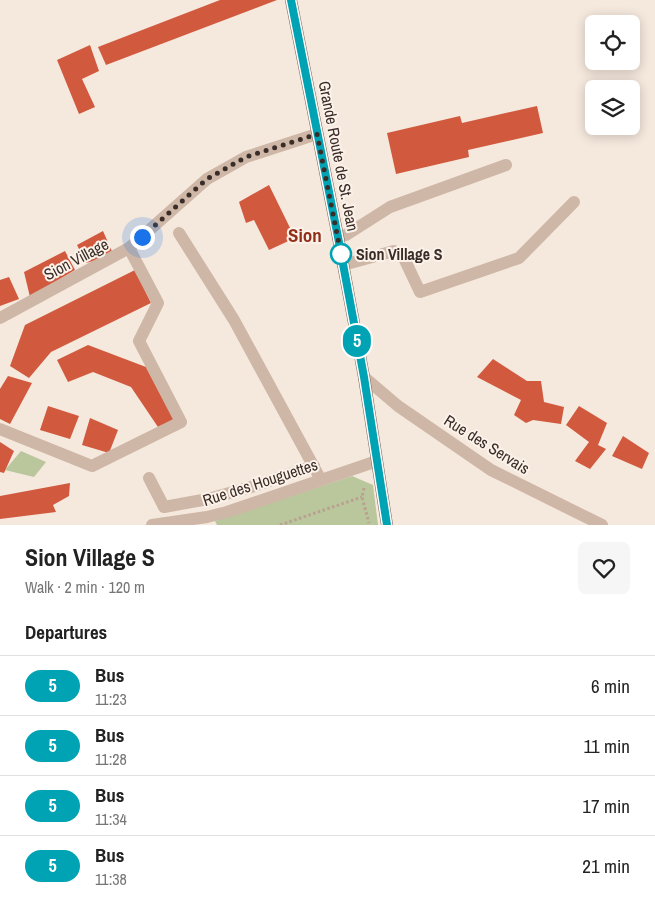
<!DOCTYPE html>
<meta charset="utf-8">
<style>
:root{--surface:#fff;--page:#f6f6f6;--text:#222;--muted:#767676;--line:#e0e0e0}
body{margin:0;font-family:"Archivo Narrow",sans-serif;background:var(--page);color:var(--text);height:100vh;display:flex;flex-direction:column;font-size:19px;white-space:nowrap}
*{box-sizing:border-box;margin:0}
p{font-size:16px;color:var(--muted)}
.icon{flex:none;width:28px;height:28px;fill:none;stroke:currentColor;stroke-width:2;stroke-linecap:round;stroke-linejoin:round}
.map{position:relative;height:525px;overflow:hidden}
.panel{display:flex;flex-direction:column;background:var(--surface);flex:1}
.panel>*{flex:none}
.badge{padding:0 10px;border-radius:16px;font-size:18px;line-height:32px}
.fabs{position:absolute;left:585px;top:15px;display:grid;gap:10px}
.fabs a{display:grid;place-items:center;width:55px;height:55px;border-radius:8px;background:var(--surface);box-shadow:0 2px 12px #0003;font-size:25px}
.you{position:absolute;width:25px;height:25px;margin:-12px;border:4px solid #fff;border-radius:50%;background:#1a73e8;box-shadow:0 0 0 8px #1a73e833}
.map>.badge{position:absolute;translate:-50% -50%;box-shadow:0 0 0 2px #fff}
h2{padding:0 25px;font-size:19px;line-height:45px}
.round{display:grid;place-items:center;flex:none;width:52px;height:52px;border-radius:8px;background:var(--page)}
.headline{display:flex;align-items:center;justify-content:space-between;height:85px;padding:0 25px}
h1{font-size:24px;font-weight:700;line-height:38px}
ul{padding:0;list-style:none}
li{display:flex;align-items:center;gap:15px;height:60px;padding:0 25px;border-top:1px solid var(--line)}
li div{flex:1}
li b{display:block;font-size:19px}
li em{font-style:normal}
li .badge{min-width:55px;font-weight:700;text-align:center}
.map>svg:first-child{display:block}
.green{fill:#bac69b}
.building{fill:#d1593e}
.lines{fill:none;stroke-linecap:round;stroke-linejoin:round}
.path{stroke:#baa091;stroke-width:3;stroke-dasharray:2.5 2.5;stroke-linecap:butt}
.minor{stroke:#ceb7a7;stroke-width:12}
.major{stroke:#7d6258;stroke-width:12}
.line-casing{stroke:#fff;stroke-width:11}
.line{stroke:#00a3b4;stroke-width:8}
.walk{stroke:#3a2d28;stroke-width:5;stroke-dasharray:0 9}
.stop-dot{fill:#fff;stroke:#00a3b4;stroke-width:2.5}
.labels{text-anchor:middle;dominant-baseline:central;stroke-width:4;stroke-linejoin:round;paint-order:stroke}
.street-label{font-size:16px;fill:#3a2d28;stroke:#fcf2ea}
.stop-label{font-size:16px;font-weight:bold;fill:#3a2d28;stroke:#fcf2ea;text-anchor:start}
.quarter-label{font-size:19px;font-weight:bold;fill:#912f19;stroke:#fcf2ea}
</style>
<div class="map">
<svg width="655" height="525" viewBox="0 0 655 525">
<rect width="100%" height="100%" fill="#f5e8dd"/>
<g class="green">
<path d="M21,451L46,462L34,477L5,470Z"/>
<path d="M352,476L373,485L378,525H217L215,521Z"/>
</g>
<g class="building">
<path d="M220,0H277L106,65L98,47Z"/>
<path d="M90,45L99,71L82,79L95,107L79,114L57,60Z"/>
<path d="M537,106L543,133L468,150L469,157L396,174L387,133L460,116L462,123Z"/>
<path d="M269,185L295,238L269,250L254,220L246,223L239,202Z"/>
<path d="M103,231L114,256L86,263L77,245Z"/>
<path d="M65,251L75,270L30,297L24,272Z"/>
<path d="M135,270L151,303L51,352L29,378L10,366L25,325Z"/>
<path d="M9,277L19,299L0,306V280Z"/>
<path d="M88,345L146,367L174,420L158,427L131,387L93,372L68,382L57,360Z"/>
<path d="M493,359L527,381H541L544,402L564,407L561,424L533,420L526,423L514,415L521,400L477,377Z"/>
<path d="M8,376L32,383L10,424L0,419V389Z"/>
<path d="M48,406L79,416L70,439L40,430Z"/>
<path d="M579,406L607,423L598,445L606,449L590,469L575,461L589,442L566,425Z"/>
<path d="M90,418L118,430L109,453L82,445Z"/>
<path d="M623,436L649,453L642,469L612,456Z"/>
<path d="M0,442L14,451L4,473L0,472Z"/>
<path d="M70,483L69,496L53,505L56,512L0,519V496Z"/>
</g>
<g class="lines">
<g class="path">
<path d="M364,488L362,497L369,523"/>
<path d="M280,525L362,497"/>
</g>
<g class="minor">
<path d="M179,233L234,320L321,480"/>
<path d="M338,237L346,235L390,207L506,165"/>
<path d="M343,265L394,251L402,254L420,292L519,258L574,202"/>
<path d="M0,318L129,248L207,179L246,157L317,134"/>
<path d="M364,377L398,406L491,470L602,525"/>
<path d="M0,429L92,466L181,422L139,341L158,303L129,248"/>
<path d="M149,478L164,507L208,499L251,487L314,466"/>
<path d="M152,525L207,517L227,512L377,461"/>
</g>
<path class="major" d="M291,0L338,237L364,377L387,525"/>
</g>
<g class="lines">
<g class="line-casing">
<path id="line" d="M291,0L338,237L364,377L387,525"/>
</g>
<use href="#line" class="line"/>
<path class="walk" d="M142,237L207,179L246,157L317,134L341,254"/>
</g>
<circle class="stop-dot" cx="341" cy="254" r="10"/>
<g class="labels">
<g class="street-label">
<text transform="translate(339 156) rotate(79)">Grande Route de St. Jean</text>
<text transform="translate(76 259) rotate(-28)">Sion Village</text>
<text transform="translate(487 444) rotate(32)">Rue des Servais</text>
<text transform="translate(260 482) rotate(-18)">Rue des Houguettes</text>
</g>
<g class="stop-label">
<text x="356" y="254">Sion Village S</text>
</g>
<g class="quarter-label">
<text x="305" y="235">Sion</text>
</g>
</g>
</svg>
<div class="fabs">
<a><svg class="icon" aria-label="locate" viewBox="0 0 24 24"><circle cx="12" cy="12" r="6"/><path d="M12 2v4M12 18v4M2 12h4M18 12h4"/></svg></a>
<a><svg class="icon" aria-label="layers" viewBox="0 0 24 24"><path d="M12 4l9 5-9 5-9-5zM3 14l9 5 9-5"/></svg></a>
</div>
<div class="you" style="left:142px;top:237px"></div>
<b class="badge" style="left:357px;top:341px;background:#00a3b4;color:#fff">5</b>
</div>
<section class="panel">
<div class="headline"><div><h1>Sion Village S</h1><p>Walk · 2 min · 120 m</p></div><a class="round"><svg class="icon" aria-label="heart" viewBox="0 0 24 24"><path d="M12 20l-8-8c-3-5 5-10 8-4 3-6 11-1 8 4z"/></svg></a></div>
<h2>Departures</h2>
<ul>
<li><span class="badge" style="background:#00a3b4;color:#fff">5</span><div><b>Bus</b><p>11:23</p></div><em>6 min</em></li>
<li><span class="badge" style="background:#00a3b4;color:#fff">5</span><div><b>Bus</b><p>11:28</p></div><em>11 min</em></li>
<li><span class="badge" style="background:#00a3b4;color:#fff">5</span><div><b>Bus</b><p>11:34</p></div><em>17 min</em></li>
<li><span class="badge" style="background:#00a3b4;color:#fff">5</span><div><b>Bus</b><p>11:38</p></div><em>21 min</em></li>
</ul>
</section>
